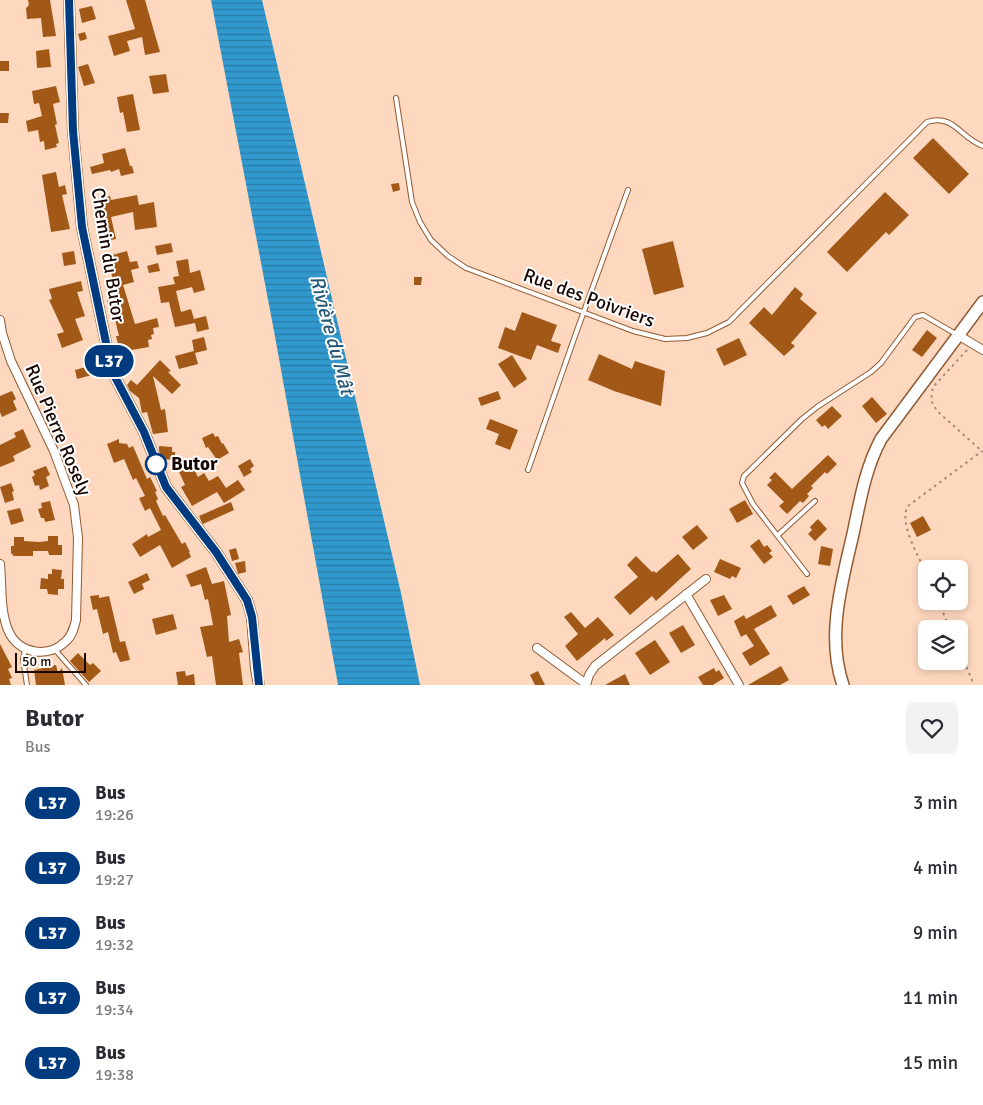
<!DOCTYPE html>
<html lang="fr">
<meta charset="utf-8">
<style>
:root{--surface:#fff;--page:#f2f2f3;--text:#2b2b33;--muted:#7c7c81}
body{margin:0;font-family:Signika,sans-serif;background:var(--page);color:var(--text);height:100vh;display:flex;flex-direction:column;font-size:19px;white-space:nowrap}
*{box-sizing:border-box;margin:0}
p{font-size:16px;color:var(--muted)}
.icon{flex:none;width:28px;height:28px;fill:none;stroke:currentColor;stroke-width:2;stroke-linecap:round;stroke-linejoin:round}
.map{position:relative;height:685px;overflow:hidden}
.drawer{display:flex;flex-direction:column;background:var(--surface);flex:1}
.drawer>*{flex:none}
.badge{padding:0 10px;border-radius:16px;font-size:18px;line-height:32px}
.fabs{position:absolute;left:918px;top:560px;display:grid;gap:10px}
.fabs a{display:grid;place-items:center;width:50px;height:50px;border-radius:8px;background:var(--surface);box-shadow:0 2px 8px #0003;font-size:25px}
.scale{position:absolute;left:15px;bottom:12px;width:71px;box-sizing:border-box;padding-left:5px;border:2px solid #1a0600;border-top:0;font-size:14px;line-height:18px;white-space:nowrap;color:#1a0600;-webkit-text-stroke:4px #fff;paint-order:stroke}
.map>.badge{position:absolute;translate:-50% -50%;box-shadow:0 0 0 2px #fff}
.round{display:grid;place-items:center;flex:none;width:52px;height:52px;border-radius:8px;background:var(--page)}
.overview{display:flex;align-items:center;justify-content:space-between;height:85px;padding:0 25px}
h1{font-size:24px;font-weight:800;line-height:38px}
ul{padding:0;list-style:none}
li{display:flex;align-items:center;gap:15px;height:65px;padding:0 25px}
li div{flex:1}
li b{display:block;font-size:19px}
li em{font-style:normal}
li .badge{min-width:55px;font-weight:700;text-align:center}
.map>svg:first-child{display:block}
.water{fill:url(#water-rules)}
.building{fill:#a25918}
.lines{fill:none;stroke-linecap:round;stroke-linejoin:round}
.service-casing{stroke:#905a32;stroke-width:6}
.minor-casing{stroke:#905a32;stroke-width:10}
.tertiary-casing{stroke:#905a32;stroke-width:12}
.secondary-casing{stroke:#905a32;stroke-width:14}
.path{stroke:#a78976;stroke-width:2;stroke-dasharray:2.5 4;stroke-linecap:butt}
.service{stroke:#fff;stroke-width:4}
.minor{stroke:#fff;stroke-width:8}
.tertiary{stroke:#fff;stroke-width:10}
.secondary{stroke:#fff;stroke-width:11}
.line-casing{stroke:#fff;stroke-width:11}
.line{stroke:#003b80;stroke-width:8}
.stop-dot{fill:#fff;stroke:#003b80;stroke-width:2.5}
.labels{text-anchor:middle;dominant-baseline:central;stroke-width:4;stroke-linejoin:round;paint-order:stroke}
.street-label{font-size:19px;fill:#1a0600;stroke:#fff}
.stop-label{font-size:19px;font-weight:bold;fill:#1a0600;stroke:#fff;text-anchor:start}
.water-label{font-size:20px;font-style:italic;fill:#255975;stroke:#fff}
</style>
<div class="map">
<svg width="983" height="685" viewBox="0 0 983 685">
<defs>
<pattern id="water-rules" width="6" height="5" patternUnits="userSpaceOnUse" patternTransform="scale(1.25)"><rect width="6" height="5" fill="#3199ce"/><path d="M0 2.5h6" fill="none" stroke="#297ba5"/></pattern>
</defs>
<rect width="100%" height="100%" fill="#fdd8be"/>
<path class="water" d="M211,0H262L401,593L420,685H338L274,331Z"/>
<g class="building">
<path d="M28,0H50L56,36L43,37L41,18L27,19L26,8L29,5Z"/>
<path d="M126,0H145L160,52L145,55L142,37L127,41L130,51L114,56L108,36L135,29Z"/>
<path d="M92,6L96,19L82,23L79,9Z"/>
<path d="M85,32L87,39L80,41L78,34Z"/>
<path d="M49,49L51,67L37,68L36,51Z"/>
<rect x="0" y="61" width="9" height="10"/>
<path d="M88,64L95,83L84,86L78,67Z"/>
<path d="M166,74L169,92L153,94L149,76Z"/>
<path d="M56,86L60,102L53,104L57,124L55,125L59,143L56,144L57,147L45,150L44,141L40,142L38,130L28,132L26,121L42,116L39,103L34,104L32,91Z"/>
<path d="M133,94L140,130L127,132L123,112L120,113L117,97Z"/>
<path d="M0,113H9L8,123H0Z"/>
<path d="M933,138L969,174L949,194L913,158Z"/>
<path d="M125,148L130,166H132L134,173L121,176L119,169L111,172L110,170L92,174L90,167L104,163L102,154Z"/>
<path d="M56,172L59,187L65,185L67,194L62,195L70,229L51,232L42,175Z"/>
<path d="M399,183L400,190L393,192L391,184Z"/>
<path d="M885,192L909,215L889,235L886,232L847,272L827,252Z"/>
<path d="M137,195L139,205L154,202L157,227L135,230L133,212L111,217L116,239L102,242L100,231L103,230L98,199L110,196L111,200Z"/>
<path d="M673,241L684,287L654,295L642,249Z"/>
<path d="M171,243L173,252L157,255L155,246Z"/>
<path d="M74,251L76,264L64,266L62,253Z"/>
<path d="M127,251L130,262L137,261L139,268L131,270L134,282L123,285L135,324L157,318L159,327L153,328L154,334L151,335L152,339L148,340L149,347L120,352L116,336H119L113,311H110L107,299L117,297L110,268H108L105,257Z"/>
<path d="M188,259L190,273L200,270L205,290L194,293L192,287L176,291L181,312L191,309L194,319L206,316L209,329L197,332L195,323L175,327L169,302L161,303L158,287L175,284L173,277L179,276L176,261Z"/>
<path d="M158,263L160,271L149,273L147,266Z"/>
<path d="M414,277H422L421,285H414Z"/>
<path d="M81,281L83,291L77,292L85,316L75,319L83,340L62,348L57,334L64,332L49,300L52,299L49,289Z"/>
<path d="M795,287L803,294L800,299L817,313L791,343L795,346L784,356L749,323L764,307L772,315Z"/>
<path d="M522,312L557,325L551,341L561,344L558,353L537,345L531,360L498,348L505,327L515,331Z"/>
<path d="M927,330L937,338L922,357L912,350Z"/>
<path d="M204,337L207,350L195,353L198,364L179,369L175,356L194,351L192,340Z"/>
<path d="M739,338L747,355L724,366L716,349Z"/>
<path d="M599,354L632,369L635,361L665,371L661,406L614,391L588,380Z"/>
<path d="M512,355L527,379L514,388L498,364Z"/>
<path d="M160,360L171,371L168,372L181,385L172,394L153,376L161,410L165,409L168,432L153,434L147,412L142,413L139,398L130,391L127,385L131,380L137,385Z"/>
<path d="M97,364L99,373L77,379L75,370Z"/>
<path d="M12,391L16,399L13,401L17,410L2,417L0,412V396Z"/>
<path d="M498,391L501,399L481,406L478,398Z"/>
<path d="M872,397L887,414L876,423L862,406Z"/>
<path d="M832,406L842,416L828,429L825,425L822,427L816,420Z"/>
<path d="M490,419L518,430L510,450L495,444L499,434L486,429Z"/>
<path d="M23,429L31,447L13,456L15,461L0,467V445L16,437L14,433Z"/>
<path d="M213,433L215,437L218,436L222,444L223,443L229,453L217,460L208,447L206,448L202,438Z"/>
<path d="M119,439V443L127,444L129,448L133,446L147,479L150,477L157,491L155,492L158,499L156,501L163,516L165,515L182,544L185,542L190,552H189L191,557L172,568L160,545L140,557L132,544L147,534L148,537L161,530L150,508L145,511L139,498L145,496L136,478L133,480L124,459L114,463L107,444Z"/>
<path d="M159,446L172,447V452H175V460L162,459L159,451Z"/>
<path d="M828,455L837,464L827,474L825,472L811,486L813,488L807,494L809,496L803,503L800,501L787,514L779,506L784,502L767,485L772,480L769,478L775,472L792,489Z"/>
<path d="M250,459L254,466L250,469L252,472L244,477L238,466Z"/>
<path d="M186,460L190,468L193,467L198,477L204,473L209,481L218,476L226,488L238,480L245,490L224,503L217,492L192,506L181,487L185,485L176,465Z"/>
<path d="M46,466L50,475L46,477L49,486L40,490L39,485L35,486L32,477L35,475L33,471Z"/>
<path d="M11,483L14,491L12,492L14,500L5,503L0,487Z"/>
<path d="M745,500L753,514L737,523L729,509Z"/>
<path d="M50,501L55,520L45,522L44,518H41L38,509L42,508L41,503Z"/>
<path d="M231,502L234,510L203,524L202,523L199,516Z"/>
<path d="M20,508L24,521L11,525L7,511Z"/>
<path d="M923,516L931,530L917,537L910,523Z"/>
<path d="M818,519L827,529L815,541L808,534L812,530L810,527Z"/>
<path d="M697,525L708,538L693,550L682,537Z"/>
<path d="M48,536H58V545H62V555H49L48,551H33V556H14L11,553V546H14V537H24V541L39,542L48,541Z"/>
<path d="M759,539L764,547L767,545L772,551L769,553L773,557L764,564L750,546Z"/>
<path d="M821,546L833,549L830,566L818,564Z"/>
<path d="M236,548L239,559L232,561L229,550Z"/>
<path d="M678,554L691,569L656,601L652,596L630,615L614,597L638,577L627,565L636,556L652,572L654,571L656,573Z"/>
<path d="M720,559L741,568L736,578L732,576L730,579L714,572Z"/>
<path d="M245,561L246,572L238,574L235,563Z"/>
<path d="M206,567L212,584L224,581L231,615L227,616L229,642L239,639L243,652L239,653L243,685H216L212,656L207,657L200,627L213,625L208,599L205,600L201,584L191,587L186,575Z"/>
<path d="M52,569L62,570L61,579H64V589H58V595L48,594L47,589H40L41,578L48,579V574H52Z"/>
<path d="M147,573L150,580L142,584L144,589L134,594L128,582Z"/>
<path d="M804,586L810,595L793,605L787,596Z"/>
<path d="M99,595V598L109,596L120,642L125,641L130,660L120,662L116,652L113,653L108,632L103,634L97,609L93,610L90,596Z"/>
<path d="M724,595L732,609L718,616L710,600Z"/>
<path d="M771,605L777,616L754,629L770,654L750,666L742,653L754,646L746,634L741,637L734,621L744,615L746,619Z"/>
<path d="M571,612L585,628L598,617L614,635L606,641L605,638L577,661L565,646L578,634L564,617Z"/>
<path d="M173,614L177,629L156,635L152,619Z"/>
<path d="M683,625L695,645L681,653L669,633Z"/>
<path d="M655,640L670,662L650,675L635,653Z"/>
<path d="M0,644L12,667L8,669L12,678L9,679L11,685H0Z"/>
<path d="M78,653L90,665L93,663L101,671L89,682L70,661Z"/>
<path d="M56,665L58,673L62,668L65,685H36L34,670Z"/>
<path d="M781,666L789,680L780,685H748Z"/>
<path d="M714,668L716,672L719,670L724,678L713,685H703L698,677Z"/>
<path d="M185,671L186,676L194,674L195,685H178L176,672Z"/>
<path d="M538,671L545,685H535L530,675Z"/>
<path d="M625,674L630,685H605Z"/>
</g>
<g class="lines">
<g class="service-casing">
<g id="service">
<path d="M396,98L412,202L420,222L431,240L448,256L466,268L633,331L665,339L687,338L707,333L729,322L927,122C954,113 961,139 983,146"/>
<path d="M528,470L575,336L628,190"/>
<path d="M778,535L815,501"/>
<path d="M807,574L753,504L742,483L744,476L802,419L817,407L871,372L881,363L915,317L923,315L956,334"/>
<path d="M56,649L57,652L86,685"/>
<path d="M25,650L23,659L27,685"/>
</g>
</g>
<g class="minor-casing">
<g id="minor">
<path d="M0,320L2,333L11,361L54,451L74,505L78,538L76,620C74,628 72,636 66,641C48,659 18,654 8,630C0,611 2,585 0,564"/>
<path d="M958,335L983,350"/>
<path d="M686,594L739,685"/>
<path d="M537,648L586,684"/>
<path d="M586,685L589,675L595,666L706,579"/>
</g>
</g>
<g class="tertiary-casing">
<path id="tertiary" d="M69,0L73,131L82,227L110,362L115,377L144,432L166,487L216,552L247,600L252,617L256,669L259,685"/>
</g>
<g class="secondary-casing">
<path id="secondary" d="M843,685C826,636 842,582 853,534C860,501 865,469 881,439L983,302"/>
</g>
<g class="path">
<path d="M967,350L933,387L931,400L937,411L983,452"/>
<path d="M926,573C919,557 898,522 908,506L982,451"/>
<path d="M938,601L950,629"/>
<path d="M959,649L974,685"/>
</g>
<use href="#service" class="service"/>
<use href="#minor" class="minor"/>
<use href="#tertiary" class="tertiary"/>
<use href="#secondary" class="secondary"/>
</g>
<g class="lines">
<g class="line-casing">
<path id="line" d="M69,0L73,131L82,227L110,362L115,377L144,432L166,487L216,552L247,600L252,617L259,685"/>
</g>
<use href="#line" class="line"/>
</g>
<circle class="stop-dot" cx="156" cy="464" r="10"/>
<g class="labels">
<g class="street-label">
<text transform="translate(108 255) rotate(81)">Chemin du Butor</text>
<text transform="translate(589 298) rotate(20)">Rue des Poivriers</text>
<text transform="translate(58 430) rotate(67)">Rue Pierre Rosely</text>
</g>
<g class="stop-label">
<text x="171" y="464">Butor</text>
</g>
<g class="water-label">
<text transform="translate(332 335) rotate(75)">Rivière du Mât</text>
</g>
</g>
</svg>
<div class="fabs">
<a><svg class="icon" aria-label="locate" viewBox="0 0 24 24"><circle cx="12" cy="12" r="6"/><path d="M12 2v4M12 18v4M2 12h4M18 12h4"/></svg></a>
<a><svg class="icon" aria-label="layers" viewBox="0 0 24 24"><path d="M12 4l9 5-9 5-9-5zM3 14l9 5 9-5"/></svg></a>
</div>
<div class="scale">50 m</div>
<b class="badge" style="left:109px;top:361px;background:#003b80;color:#fff">L37</b>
</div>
<section class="drawer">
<div class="overview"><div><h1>Butor</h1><p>Bus</p></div><a class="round"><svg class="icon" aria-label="heart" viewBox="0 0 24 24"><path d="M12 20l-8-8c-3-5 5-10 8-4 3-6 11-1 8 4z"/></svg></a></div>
<ul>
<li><span class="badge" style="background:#003b80;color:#fff">L37</span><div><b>Bus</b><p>19:26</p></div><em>3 min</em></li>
<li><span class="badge" style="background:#003b80;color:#fff">L37</span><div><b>Bus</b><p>19:27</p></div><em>4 min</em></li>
<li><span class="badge" style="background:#003b80;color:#fff">L37</span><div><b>Bus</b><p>19:32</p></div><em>9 min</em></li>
<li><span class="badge" style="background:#003b80;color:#fff">L37</span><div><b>Bus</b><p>19:34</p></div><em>11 min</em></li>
<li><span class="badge" style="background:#003b80;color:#fff">L37</span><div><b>Bus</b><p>19:38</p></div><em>15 min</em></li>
</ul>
</section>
